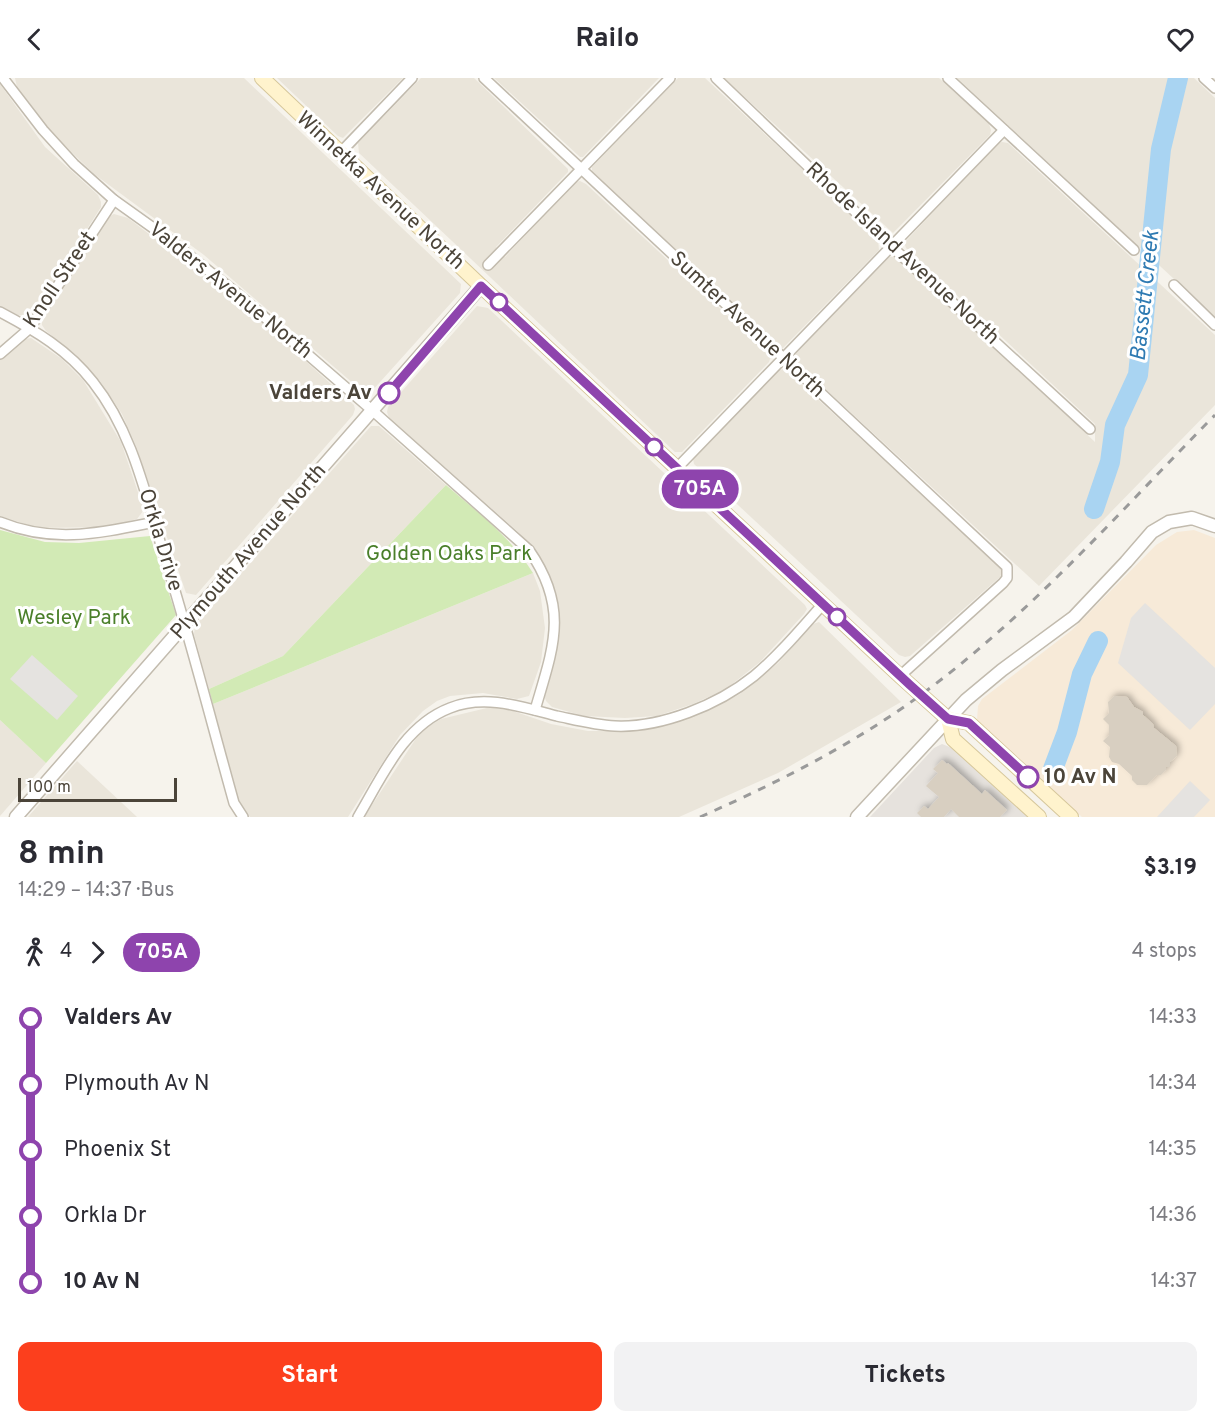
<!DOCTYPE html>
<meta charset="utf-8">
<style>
:root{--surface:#fff;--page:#f2f2f3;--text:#2b2b33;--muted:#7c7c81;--accent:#fc3f1d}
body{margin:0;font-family:Overpass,sans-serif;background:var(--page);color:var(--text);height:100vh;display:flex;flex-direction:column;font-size:22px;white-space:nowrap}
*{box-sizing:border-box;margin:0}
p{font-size:20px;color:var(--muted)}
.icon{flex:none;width:33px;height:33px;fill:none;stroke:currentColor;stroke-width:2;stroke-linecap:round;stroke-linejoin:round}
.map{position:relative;height:739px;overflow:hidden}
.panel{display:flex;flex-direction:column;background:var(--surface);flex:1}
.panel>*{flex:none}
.badge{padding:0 12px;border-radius:20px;font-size:21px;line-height:39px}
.scale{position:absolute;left:18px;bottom:15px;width:159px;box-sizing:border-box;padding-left:6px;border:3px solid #4b4439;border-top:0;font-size:16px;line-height:21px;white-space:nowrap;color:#4b4439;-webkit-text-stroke:4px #fff;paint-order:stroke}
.map>.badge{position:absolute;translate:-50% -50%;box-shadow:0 0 0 3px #fff}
.legs{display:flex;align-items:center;gap:9px;height:66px;padding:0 18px;font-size:20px}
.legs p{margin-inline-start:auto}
.summary{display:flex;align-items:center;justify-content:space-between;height:102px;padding:0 18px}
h1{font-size:33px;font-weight:700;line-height:45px}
.cta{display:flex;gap:12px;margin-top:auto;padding:12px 18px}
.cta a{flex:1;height:69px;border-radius:12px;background:var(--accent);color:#fff;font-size:24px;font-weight:700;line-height:69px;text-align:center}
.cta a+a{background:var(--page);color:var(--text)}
ul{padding:0 18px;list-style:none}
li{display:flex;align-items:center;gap:21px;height:66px;font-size:22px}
li i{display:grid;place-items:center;width:9px;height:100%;margin:0 8px;background:currentColor}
li i::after{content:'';width:15px;height:15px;margin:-8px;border:4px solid;border-radius:50%;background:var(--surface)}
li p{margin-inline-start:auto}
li:first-child i{background:linear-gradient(#0000 50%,currentColor 0)}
li:last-child i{background:linear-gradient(currentColor 50%,#0000 0)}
header{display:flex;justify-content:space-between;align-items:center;height:78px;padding:0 18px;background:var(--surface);font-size:27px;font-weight:700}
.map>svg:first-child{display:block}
.residential{fill:#eae5da}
.commercial{fill:#f7ead8}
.industrial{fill:#e6e2dd}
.green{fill:#d2eab5}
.parking{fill:#e5e3e0}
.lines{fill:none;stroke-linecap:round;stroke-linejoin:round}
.river{stroke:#a9d4f2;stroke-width:20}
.building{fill:#d8cfc1;filter:url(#shadow)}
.minor-casing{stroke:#c2bbae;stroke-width:12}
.tertiary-casing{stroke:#c2bbae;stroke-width:15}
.secondary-casing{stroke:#d6c79b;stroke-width:16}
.minor{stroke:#fff;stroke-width:9}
.tertiary{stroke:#fff;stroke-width:12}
.secondary{stroke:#fff3cd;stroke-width:14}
.rail{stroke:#9a9a9a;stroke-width:3;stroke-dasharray:8 8;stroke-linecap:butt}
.line-1-casing{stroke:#fff;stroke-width:14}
.line-1{stroke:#8e44ad;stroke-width:9}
.stop-1-dot{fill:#fff;stroke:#8e44ad;stroke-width:3}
.labels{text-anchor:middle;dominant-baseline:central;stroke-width:6;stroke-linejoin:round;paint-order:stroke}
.street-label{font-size:21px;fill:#4b4439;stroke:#fff}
.stop-label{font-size:21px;font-weight:bold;fill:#4b4439;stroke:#fff;text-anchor:end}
.park-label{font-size:21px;fill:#4a7f2a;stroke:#fff}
.water-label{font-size:22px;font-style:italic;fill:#2e7ab2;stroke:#fff}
</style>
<header><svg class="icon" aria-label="back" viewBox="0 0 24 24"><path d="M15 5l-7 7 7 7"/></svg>Railo<svg class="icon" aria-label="heart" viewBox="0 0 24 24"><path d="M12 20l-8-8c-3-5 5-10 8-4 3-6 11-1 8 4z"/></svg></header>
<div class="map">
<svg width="1215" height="739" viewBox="0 0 1215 739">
<defs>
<filter id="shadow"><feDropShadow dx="3" dy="-3" stdDeviation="3" flood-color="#0004"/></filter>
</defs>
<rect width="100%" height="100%" fill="#f6f3ec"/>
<g class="residential">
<path d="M15,0H244L461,206L460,215L372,313H362L204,177L94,96L50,53L17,9Z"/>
<path d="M277,0H403L343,60L338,58Z"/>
<path d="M421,0H474L568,91V94L496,169L505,179L575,104L580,103L586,106L771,278L769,284L682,374H675L359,75L358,65Z"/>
<path d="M494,0H659L583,79H580Z"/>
<path d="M678,0H705L878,162L879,172L783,270H780L592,94V89Z"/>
<path d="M724,0H939L989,46L991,52L990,57L893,155Z"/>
<path d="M957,0H1194L1215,20V239Z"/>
<path d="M0,6L45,69L98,117L101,124V129L34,234L26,238L18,237L0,228Z"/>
<path d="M1002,64L1008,65L1215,257V327L1039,508L795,283L793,279L888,179H898L1095,364V346L906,170L905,167L906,163L998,65Z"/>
<path d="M114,136L128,140L211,203L278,258L354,327L355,331L353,337L196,517L186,515L136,368L122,336L100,303L75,276L46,253L42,247V241L110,138Z"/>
<path d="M477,228L488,230L805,527L807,531L804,536L760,584L726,611L693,626L657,638L625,640L584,638L552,629L546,623L544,617L553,581L559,548L557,517L546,490L534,470L516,452L389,340L387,334L388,329Z"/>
<path d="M31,260L62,281L83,302L121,364L143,429V433L137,441L107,449L38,450L0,438V281L25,261Z"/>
<path d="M783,291L786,292L1000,489L1002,495L1000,499L910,578L905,579L899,577L694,386L693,381L779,292Z"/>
<path d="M371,348H379L446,407L283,578L209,611L194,556L195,548Z"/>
<path d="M533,495L540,513L545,550L541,584L529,618L517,621L483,615L450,618L437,623L423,633L400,657L348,739H250L237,722L213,626Z"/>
<path d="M819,544L901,624L778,695L679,739H364L421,653L441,641L491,629L513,633L551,646L588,653H626L673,645L705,634L740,616L778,585L813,546Z"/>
<path d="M0,642L46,685L0,738Z"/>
<path d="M77,683L137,739H28Z"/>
</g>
<path class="commercial" d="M1194,452L1215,460V739H1082L977,642L978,628L982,621L1072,552L1156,467L1177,454Z"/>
<path class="industrial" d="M942,666L957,672L1029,739H870L934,670Z"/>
<g class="green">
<path d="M446,407C477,434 511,459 533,495L213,626L209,611L283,578Z"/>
<path d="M0,452L45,464L79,465L150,458L176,537L46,685L0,642Z"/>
</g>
<g class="parking">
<path d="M1145,525L1215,590V626L1190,652L1118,585L1131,540Z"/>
<path d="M32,577L78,618L57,642L10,601Z"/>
<path d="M1190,703L1210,722L1194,739H1157Z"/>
</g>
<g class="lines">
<g class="river">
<path d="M1094,431L1110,384L1115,347L1138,297L1161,71L1178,0"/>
<path d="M1053,691L1067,654L1082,596L1098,563"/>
</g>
</g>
<g class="building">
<path d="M1114,618L1127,619L1134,629L1143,634V637L1153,646L1154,650L1176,668L1177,678L1170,684V689H1166V692L1161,697H1157L1147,707H1137L1132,702V698L1119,686L1112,684L1109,679L1110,669L1103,663L1109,657V647L1103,641L1109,635L1108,624Z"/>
<path d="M942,682L947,686L948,685L982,716L985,712L1007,732L1000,739H959L951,731L944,739H921L917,735L924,728L928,731L939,719L926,708L938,695L933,691Z"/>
</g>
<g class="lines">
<g class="minor-casing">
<g id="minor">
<path d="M3,0L43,52L74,86L114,122L170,162L239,217L373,333L529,472C570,531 553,570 535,632"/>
<path d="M484,0L1007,489V500L1003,505L900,598"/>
<path d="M716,0L891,168L1090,351"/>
<path d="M948,0L1134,172"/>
<path d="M1204,0L1215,10"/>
<path d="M340,75L412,0"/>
<path d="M488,187L670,0"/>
<path d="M1174,207L1215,247"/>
<path d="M0,234C36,253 68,272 93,304C131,352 144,410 161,467C188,552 210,639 234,725L243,739"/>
<path d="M0,276L30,250L114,122"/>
<path d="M677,390L1004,52"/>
<path d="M0,444C54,466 100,455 155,444"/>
<path d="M358,739C382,699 403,648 450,630C485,616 522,629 557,638C576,642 595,647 615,648C661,650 718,627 754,598C779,577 801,551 823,526"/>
</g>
</g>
<g class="tertiary-casing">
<g id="tertiary">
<path d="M16,739L481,208"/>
<path d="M857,739L966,622L1002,592L1074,539L1126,484L1152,454L1169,444L1192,440L1215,448"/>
</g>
</g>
<g class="secondary-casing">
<g id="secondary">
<path d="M262,0L481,208L900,598L948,641L969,645L1071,739"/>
<path d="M948,641L953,661L1039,739"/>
</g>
</g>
<use href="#minor" class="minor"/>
<use href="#tertiary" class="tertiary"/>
<use href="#secondary" class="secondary"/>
<path class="rail" d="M700,739C777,705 854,666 922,616C1031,536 1121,432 1215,337"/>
</g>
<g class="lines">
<g class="line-1-casing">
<path id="line-1" d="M389,315L481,208L910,607L948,641L969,645L1028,699"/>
</g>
<use href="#line-1" class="line-1"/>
</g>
<g class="stop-1-dot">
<circle cx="499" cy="224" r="8"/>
<circle cx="389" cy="315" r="10"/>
<circle cx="654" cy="369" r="8"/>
<circle cx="837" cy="539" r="8"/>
<circle cx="1028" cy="699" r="10"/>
</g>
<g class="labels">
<g class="street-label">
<text transform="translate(380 113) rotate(43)">Winnetka Avenue North</text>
<text transform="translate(902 176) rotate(43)">Rhode Island Avenue North</text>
<text transform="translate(60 202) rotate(-56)">Knoll Street</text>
<text transform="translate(230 213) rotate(39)">Valders Avenue North</text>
<text transform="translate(747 247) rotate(43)">Sumter Avenue North</text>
<text transform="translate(160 462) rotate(73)">Orkla Drive</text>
<text transform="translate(249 474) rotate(-49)">Plymouth Avenue North</text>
</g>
<g class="stop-label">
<text x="372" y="315">Valders Av</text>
<text x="1044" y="699" text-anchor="start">10 Av N</text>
</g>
<g class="park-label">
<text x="449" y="476">Golden Oaks Park</text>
<text x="74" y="540">Wesley Park</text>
</g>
<g class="water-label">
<text transform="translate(1146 218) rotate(-84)">Bassett Creek</text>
</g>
</g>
</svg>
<div class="scale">100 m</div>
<b class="badge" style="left:700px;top:411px;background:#8e44ad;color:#fff">705A</b>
</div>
<section class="panel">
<div class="summary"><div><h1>8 min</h1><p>14:29 – 14:37 · Bus</p></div><b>$3.19</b></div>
<div class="legs"><svg class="icon" aria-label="walk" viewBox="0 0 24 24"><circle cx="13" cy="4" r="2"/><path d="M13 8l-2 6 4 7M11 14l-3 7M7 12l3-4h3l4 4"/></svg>4<svg class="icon" aria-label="forward" viewBox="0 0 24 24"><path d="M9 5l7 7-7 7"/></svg><b class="badge" style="background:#8e44ad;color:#fff">705A</b><p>4 stops</p></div>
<ul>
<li><i style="color:#8e44ad"></i><b>Valders Av</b><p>14:33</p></li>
<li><i style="color:#8e44ad"></i><span>Plymouth Av N</span><p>14:34</p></li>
<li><i style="color:#8e44ad"></i><span>Phoenix St</span><p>14:35</p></li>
<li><i style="color:#8e44ad"></i><span>Orkla Dr</span><p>14:36</p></li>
<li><i style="color:#8e44ad"></i><b>10 Av N</b><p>14:37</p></li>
</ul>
<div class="cta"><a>Start</a><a>Tickets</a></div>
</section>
